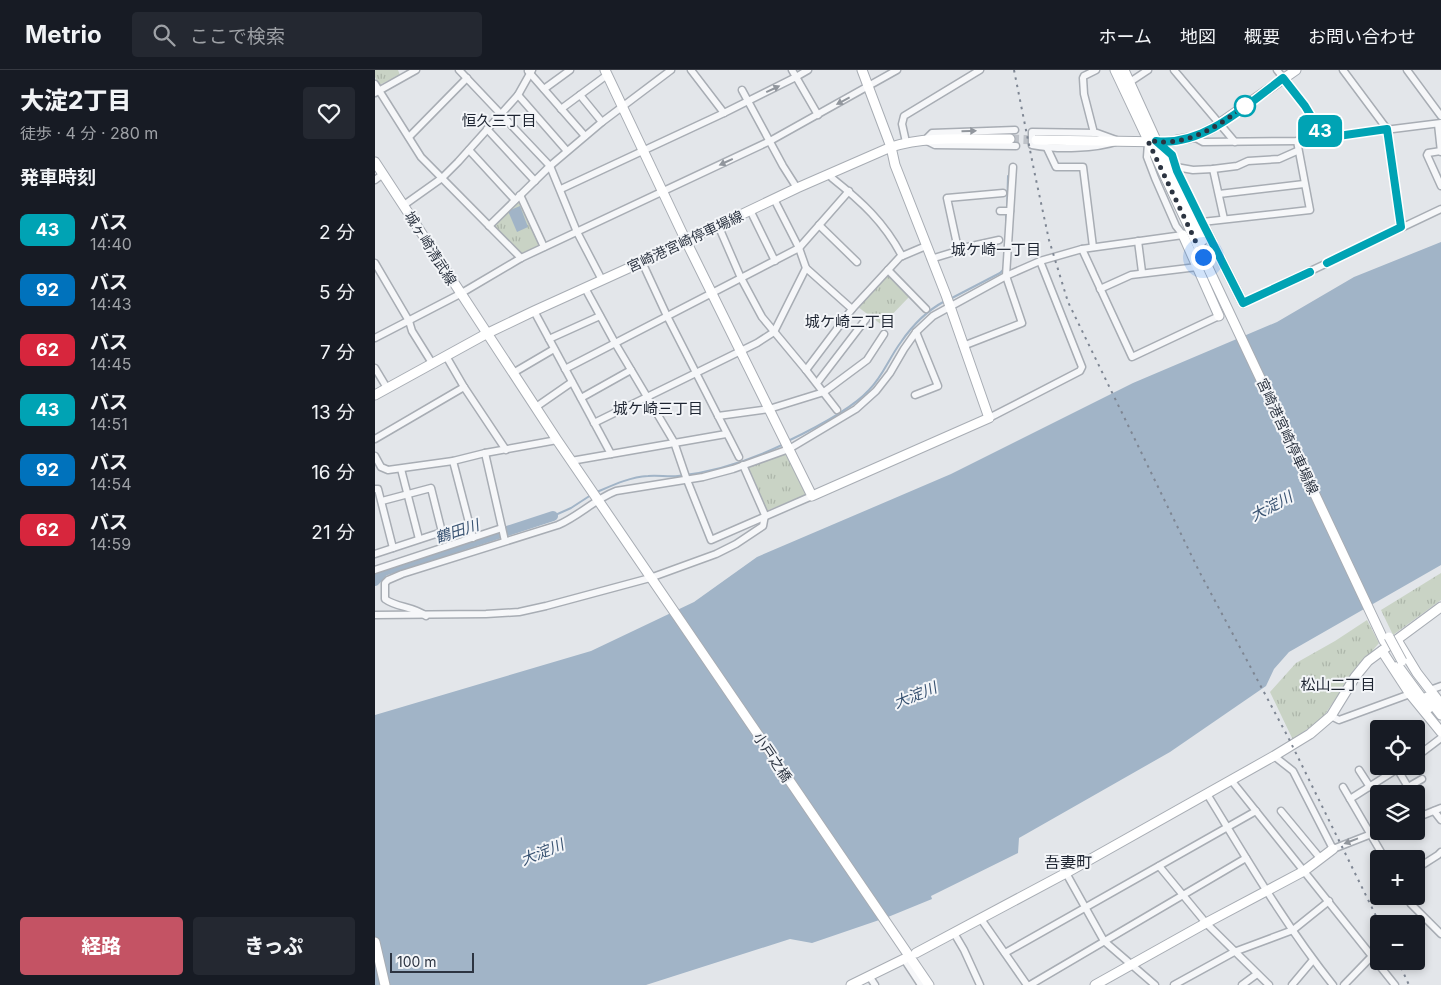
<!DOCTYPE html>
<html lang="ja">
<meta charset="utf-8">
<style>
:root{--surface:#171b24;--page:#242831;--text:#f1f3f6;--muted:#9ea1a6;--line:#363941;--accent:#c45364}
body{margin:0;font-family:Inter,"Noto Sans JP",sans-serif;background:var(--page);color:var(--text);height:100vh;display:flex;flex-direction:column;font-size:19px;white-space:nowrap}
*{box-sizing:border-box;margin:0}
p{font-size:16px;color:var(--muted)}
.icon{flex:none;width:28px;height:28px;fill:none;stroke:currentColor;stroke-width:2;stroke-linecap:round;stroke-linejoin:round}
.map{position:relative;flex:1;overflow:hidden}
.drawer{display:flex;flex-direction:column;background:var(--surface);width:375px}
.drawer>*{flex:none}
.badge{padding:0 10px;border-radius:8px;font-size:18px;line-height:32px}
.controls{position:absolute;left:995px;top:650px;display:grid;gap:10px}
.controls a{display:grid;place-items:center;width:55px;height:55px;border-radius:5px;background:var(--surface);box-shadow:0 2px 8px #0003;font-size:25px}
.scale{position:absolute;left:15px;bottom:12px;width:84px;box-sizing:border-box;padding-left:5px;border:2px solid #2c3441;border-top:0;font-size:14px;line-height:18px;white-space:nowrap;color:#2c3441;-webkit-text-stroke:4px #f3f5f8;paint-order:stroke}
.you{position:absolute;width:25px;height:25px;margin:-12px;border:4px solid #fff;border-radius:50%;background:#1a73e8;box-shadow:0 0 0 8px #1a73e833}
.map>.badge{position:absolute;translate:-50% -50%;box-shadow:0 0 0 2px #fff}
h2{padding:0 20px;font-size:19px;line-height:45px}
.round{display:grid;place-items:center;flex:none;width:52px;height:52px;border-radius:5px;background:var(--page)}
.summary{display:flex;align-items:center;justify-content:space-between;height:85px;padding:0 20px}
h1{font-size:24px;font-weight:800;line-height:38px}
.button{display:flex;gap:10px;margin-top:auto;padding:10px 20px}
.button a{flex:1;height:58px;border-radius:5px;background:var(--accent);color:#fff;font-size:20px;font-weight:800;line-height:58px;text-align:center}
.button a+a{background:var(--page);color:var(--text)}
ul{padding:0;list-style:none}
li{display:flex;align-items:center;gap:15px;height:60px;padding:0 20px}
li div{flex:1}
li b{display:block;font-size:19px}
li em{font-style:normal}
li .badge{min-width:55px;font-weight:700;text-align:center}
header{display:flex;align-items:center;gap:30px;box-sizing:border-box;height:70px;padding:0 25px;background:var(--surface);border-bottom:1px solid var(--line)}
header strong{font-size:24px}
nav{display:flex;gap:28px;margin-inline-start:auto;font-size:18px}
.search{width:350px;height:45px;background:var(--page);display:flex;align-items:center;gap:12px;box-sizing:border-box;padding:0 18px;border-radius:5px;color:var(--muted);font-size:19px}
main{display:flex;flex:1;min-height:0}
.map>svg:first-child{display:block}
.grass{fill:url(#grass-tufts)}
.water{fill:#a1b4c7}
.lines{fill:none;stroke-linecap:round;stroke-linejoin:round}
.stream{stroke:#a1b4c7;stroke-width:2}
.river{stroke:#a1b4c7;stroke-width:10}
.secondary-tunnel{stroke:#bec2c8;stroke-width:9;stroke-dasharray:9 4.5;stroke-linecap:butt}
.street-casing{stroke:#a8adb4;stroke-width:9}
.secondary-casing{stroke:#a8adb4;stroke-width:11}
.street{stroke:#f6f7f9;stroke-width:6}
.secondary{stroke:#fff;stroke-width:9}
.rail{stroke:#7e8693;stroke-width:2;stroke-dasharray:2.5 5;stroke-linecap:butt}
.secondary-bridge-casing{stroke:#a8adb4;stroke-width:11;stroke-linecap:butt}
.secondary-bridge{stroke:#fff;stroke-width:9}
.oneway{fill:#91969d}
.line-casing{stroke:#fff;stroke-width:11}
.line{stroke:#00a3b4;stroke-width:8}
.walk{stroke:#2c3441;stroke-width:5;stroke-dasharray:0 9}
.stop-dot{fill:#fff;stroke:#00a3b4;stroke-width:2.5}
.labels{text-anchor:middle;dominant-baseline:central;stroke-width:4;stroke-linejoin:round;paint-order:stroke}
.street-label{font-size:14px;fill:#2c3441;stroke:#f3f5f8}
.neighbourhood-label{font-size:15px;fill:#1e2532;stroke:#f3f5f8}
.water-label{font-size:15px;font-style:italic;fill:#395372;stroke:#f3f5f8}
.quarter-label{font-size:16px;fill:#1e2532;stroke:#f3f5f8}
</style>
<header>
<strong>Metrio</strong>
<div class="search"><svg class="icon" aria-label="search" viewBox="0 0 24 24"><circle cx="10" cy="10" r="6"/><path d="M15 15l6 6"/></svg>ここで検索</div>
<nav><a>ホーム</a><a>地図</a><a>概要</a><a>お問い合わせ</a></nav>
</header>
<main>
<section class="drawer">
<div class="summary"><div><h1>大淀2丁目</h1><p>徒歩 · 4 分 · 280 m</p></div><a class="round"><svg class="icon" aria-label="heart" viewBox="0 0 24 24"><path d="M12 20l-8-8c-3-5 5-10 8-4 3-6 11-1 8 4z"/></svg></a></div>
<h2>発車時刻</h2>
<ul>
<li><span class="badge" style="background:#00a3b4;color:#fff">43</span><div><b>バス</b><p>14:40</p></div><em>2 分</em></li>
<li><span class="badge" style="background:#0072bc;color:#fff">92</span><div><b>バス</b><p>14:43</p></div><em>5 分</em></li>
<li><span class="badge" style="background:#d7263d;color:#fff">62</span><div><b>バス</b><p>14:45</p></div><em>7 分</em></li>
<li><span class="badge" style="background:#00a3b4;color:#fff">43</span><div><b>バス</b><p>14:51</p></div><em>13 分</em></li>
<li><span class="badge" style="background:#0072bc;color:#fff">92</span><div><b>バス</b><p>14:54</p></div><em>16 分</em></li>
<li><span class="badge" style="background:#d7263d;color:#fff">62</span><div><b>バス</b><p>14:59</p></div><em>21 分</em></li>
</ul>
<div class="button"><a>経路</a><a>きっぷ</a></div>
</section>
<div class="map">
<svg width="1066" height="915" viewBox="0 0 1066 915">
<defs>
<pattern id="grass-tufts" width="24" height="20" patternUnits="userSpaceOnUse" patternTransform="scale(1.25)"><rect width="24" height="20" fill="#c9d3c5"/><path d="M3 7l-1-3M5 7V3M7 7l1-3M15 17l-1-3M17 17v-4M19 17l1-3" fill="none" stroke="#adb6aa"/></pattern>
</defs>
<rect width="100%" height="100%" fill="#e3e6ea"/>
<g class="grass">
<path d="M0,0H23L25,5L4,15L0,7Z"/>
<path d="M142,131H146L165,176L146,184L118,155Z"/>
<path d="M514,205L535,226L507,255L483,237Z"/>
<path d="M413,383L433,424L391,441L372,398Z"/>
<path d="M1066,503V530L1018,565L1006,540Z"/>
<path d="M992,550L1004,573L998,580L999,581L979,602L948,647L918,670L895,622L921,593L960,571Z"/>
</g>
<g class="water">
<path d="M145,136L153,157L142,162L133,141Z"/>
<path d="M1066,172V495L914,582L899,599L891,616L795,682L644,768L643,783L556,826L557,829L513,847L437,873L415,869L271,915H0V645L216,581L319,532L382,487L576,404L758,313L902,252L979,207Z"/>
</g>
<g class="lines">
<g class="stream">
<path d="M632,139L633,106"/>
<path d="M631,161V144"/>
<path d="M575,229L625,203L629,199"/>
<path d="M413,371C438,359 476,340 494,320C508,306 514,288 526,272C537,256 553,240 570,231"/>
<path d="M222,422C238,415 255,407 273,406C283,405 293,407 303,406C340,402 376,390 409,374"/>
<path d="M178,446L196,438L216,425"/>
</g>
<path class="river" d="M0,511L9,501L178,446"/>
<path class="secondary-tunnel" d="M635,69L661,70"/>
<g class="street-casing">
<g id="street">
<path d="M84,0L175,96L202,162L227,210"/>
<path d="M316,0L349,43"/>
<path d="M417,0L443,45"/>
<path d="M799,0L860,72"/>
<path d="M902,0L930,36L949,68"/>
<path d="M968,0L1012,59L1026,157"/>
<path d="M1032,0L1066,46"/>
<path d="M153,1L210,66"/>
<path d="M755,12L773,0"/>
<path d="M0,14L46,87L146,188"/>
<path d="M169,19L195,0"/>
<path d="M367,20L408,96L422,118"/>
<path d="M0,23L41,0"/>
<path d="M143,25L192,81"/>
<path d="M205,25L227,52"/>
<path d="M186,39L232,5"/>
<path d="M1063,54L1066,82"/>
<path d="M112,59L160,111"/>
<path d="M640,60L557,63L550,70L560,75L641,76"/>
<path d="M657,62L722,63L744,71C720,79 683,80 657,75Z"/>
<path d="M719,63L709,24L708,8L709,6L721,0"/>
<path d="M34,67L92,8"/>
<path d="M819,67L828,72L922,71L1066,53"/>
<path d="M531,72L527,54L529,46L605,0"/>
<path d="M784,74L797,85L802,101L827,152L935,140L922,71"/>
<path d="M672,78L681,97H708L718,177"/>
<path d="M94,80L140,130"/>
<path d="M1066,81L1053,83L1052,85L1066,116"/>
<path d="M801,97L818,100L838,99L862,96L873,91L904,89L922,81"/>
<path d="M838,99L849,149"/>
<path d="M456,103L457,108C487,132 509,152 527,186"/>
<path d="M0,110L8,104"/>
<path d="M186,119L349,43L421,7L433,0"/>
<path d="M844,124L929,114"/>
<path d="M145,125L169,177"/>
<path d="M399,129L424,178L431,198L477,239"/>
<path d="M29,135L67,108L83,92L143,25L157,0"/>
<path d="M375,140L400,191"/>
<path d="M625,141H635"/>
<path d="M343,155L366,208L387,247L431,300L462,340"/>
<path d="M444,155L482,192"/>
<path d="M114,156L175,96L227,52L296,0"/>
<path d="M763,171L767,202"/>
<path d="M583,179L624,170"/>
<path d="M707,179L757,287L844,246"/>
<path d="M556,189L582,181L583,179L572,128L628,123"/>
<path d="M267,192L292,246L364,387"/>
<path d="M0,193L34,251L37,261L57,293"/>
<path d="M513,200L551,239"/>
<path d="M210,218L240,273L299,372L312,410L336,470L437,426"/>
<path d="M725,219L756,205L822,197"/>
<path d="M868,233L1066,139"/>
<path d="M159,241L236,384"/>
<path d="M0,268L85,224L146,188L395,71L522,0"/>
<path d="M174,269L225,246"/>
<path d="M588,276L647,253L631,206L638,97"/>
<path d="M71,286L89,317L131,380"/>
<path d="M0,298L12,318"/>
<path d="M190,299L424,178L474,121"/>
<path d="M431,300L477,239L525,187L551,176"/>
<path d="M138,303L179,279"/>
<path d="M442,313L491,249"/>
<path d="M540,325L563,316L541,262"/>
<path d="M206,328L256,300"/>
<path d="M161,337L197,312"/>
<path d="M343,346L394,339L449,322L492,290L509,264"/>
<path d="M614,348L705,301L707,297L665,191"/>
<path d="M219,353L382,273L399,262L431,198"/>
<path d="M0,369L89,317"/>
<path d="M110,383L130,471"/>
<path d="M0,386L6,397L13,400L78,391L110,383L182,370"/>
<path d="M78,391L98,468"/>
<path d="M196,391L351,364"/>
<path d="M26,399L44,469"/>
<path d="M0,419H3L18,478"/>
<path d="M0,484L67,462L56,418L7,431"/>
<path d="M0,500L127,458"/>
<path d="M0,545L111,544L144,542L171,536L275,508L341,484L361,474L388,456L390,445L368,395"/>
<path d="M51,546C38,536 22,538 10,529V513L13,510L27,504L183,455C204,446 220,429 241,421L328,407L358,399L414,379L481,339L501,321L515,303L529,279L541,262L558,246L631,206L665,191L707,179L808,165L801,156L780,108L772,87L773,73"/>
<path d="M1055,620L1066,616"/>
<path d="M956,646L964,650L1035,624"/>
<path d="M899,686L918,701L958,779L1004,761"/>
<path d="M1041,687L1066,668"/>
<path d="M984,700L995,717"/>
<path d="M1023,700L1033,717L1047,709"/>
<path d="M856,710L1020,915"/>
<path d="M968,717L1010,789"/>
<path d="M832,724C872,789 910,855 958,915"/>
<path d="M975,729L1027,696"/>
<path d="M906,741L945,788"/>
<path d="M1059,741L1066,750"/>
<path d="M1041,748L1066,738"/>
<path d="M784,796L831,853L894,915"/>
<path d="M1041,799L1063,785L1066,782"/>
<path d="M691,803L729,871L780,915"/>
<path d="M1031,826L1036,834L1066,864"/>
<path d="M606,849L652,915"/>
<path d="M579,863L589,880L605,915"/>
<path d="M630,883L881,741"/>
<path d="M529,889L546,915"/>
<path d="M494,906L500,915"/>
<path d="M655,915L871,788"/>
<path d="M799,915L859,882L918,860L954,831"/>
<path d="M867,915L882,904"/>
<path d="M917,915L938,890"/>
<path d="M969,915L998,885"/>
</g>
</g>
<g class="secondary-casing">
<g id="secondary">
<path d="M230,0L311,171L437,426L614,348L571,225L520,95L516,77L487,0"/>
<path d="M740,0L1009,571"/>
<path d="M749,0L827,171"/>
<path d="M661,70L792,72L819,67L838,58L921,0"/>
<path d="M0,92L182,370L554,915"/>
<path d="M827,152L868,233"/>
<path d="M808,165L844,246"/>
<path d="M0,325L111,264L159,241L267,192L422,118L516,77C554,65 596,70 635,69"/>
<path d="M1022,570L1042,603L1066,634"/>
<path d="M1007,581L1035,624L1066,662"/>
<path d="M1023,596L1054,638"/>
<path d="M1052,627L1066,645"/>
<path d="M0,872L10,915"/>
<path d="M541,883L691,803L899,686L935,664L956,646L980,607L993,591L1066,537"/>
<path d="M476,915L529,889"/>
<path d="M720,915L831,853L929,801L958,779"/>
</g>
</g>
<use href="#street" class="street"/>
<use href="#secondary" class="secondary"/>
<g class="rail">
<path d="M639,0L660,105L674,170L693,232L824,501L913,667L1005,854"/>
<path d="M1023,891L1034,915"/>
</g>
<g class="secondary-bridge-casing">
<path id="secondary-bridge" d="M1014,567L1027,591"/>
</g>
<use href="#secondary-bridge" class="secondary-bridge"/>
</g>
<defs><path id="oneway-solid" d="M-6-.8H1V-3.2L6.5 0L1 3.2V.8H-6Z" transform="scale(1.25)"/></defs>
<g class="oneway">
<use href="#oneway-solid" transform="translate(398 19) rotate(-25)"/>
<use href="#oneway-solid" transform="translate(468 31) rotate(152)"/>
<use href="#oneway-solid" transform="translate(594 61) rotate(-2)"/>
<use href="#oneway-solid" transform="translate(351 92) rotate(155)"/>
<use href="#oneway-solid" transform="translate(976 771) rotate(159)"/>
</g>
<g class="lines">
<g class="line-casing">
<path id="line" d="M935,202L868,233L827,152L802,101L797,85L781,71C828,77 872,35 908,8L930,36L949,68L1012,59L1026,157L952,193"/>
</g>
<use href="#line" class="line"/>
<path class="walk" d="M828,187L773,71C780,71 786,72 793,72C823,70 847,53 870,36"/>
</g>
<circle class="stop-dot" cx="870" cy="36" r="10"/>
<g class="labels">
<g class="street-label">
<text transform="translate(310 171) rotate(-25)">宮崎港宮崎停車場線</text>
<text transform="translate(56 178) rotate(58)">城ヶ崎清武線</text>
<text transform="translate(913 366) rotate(65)">宮崎港宮崎停車場線</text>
<text transform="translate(398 687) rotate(56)">小戸之橋</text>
</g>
<g class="neighbourhood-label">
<text x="124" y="50">恒久三丁目</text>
<text x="621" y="179">城ケ崎一丁目</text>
<text x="475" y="251">城ケ崎二丁目</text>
<text x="283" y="338">城ケ崎三丁目</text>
<text x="963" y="614">松山二丁目</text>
</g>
<g class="water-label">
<text transform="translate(896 436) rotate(-28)">大淀川</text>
<text transform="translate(82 461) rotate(-18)">鶴田川</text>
<text transform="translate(540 625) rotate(-22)">大淀川</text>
<text transform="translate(167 782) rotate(-22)">大淀川</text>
</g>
<g class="quarter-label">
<text x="693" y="792">吾妻町</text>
</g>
</g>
</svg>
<div class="controls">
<a><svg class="icon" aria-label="locate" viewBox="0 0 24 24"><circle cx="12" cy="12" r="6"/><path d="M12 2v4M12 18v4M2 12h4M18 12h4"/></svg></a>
<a><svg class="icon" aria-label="layers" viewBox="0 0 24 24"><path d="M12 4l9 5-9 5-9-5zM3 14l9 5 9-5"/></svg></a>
<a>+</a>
<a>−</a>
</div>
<div class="scale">100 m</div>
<div class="you" style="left:828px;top:187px"></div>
<b class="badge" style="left:945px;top:61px;background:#00a3b4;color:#fff">43</b>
</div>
</main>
